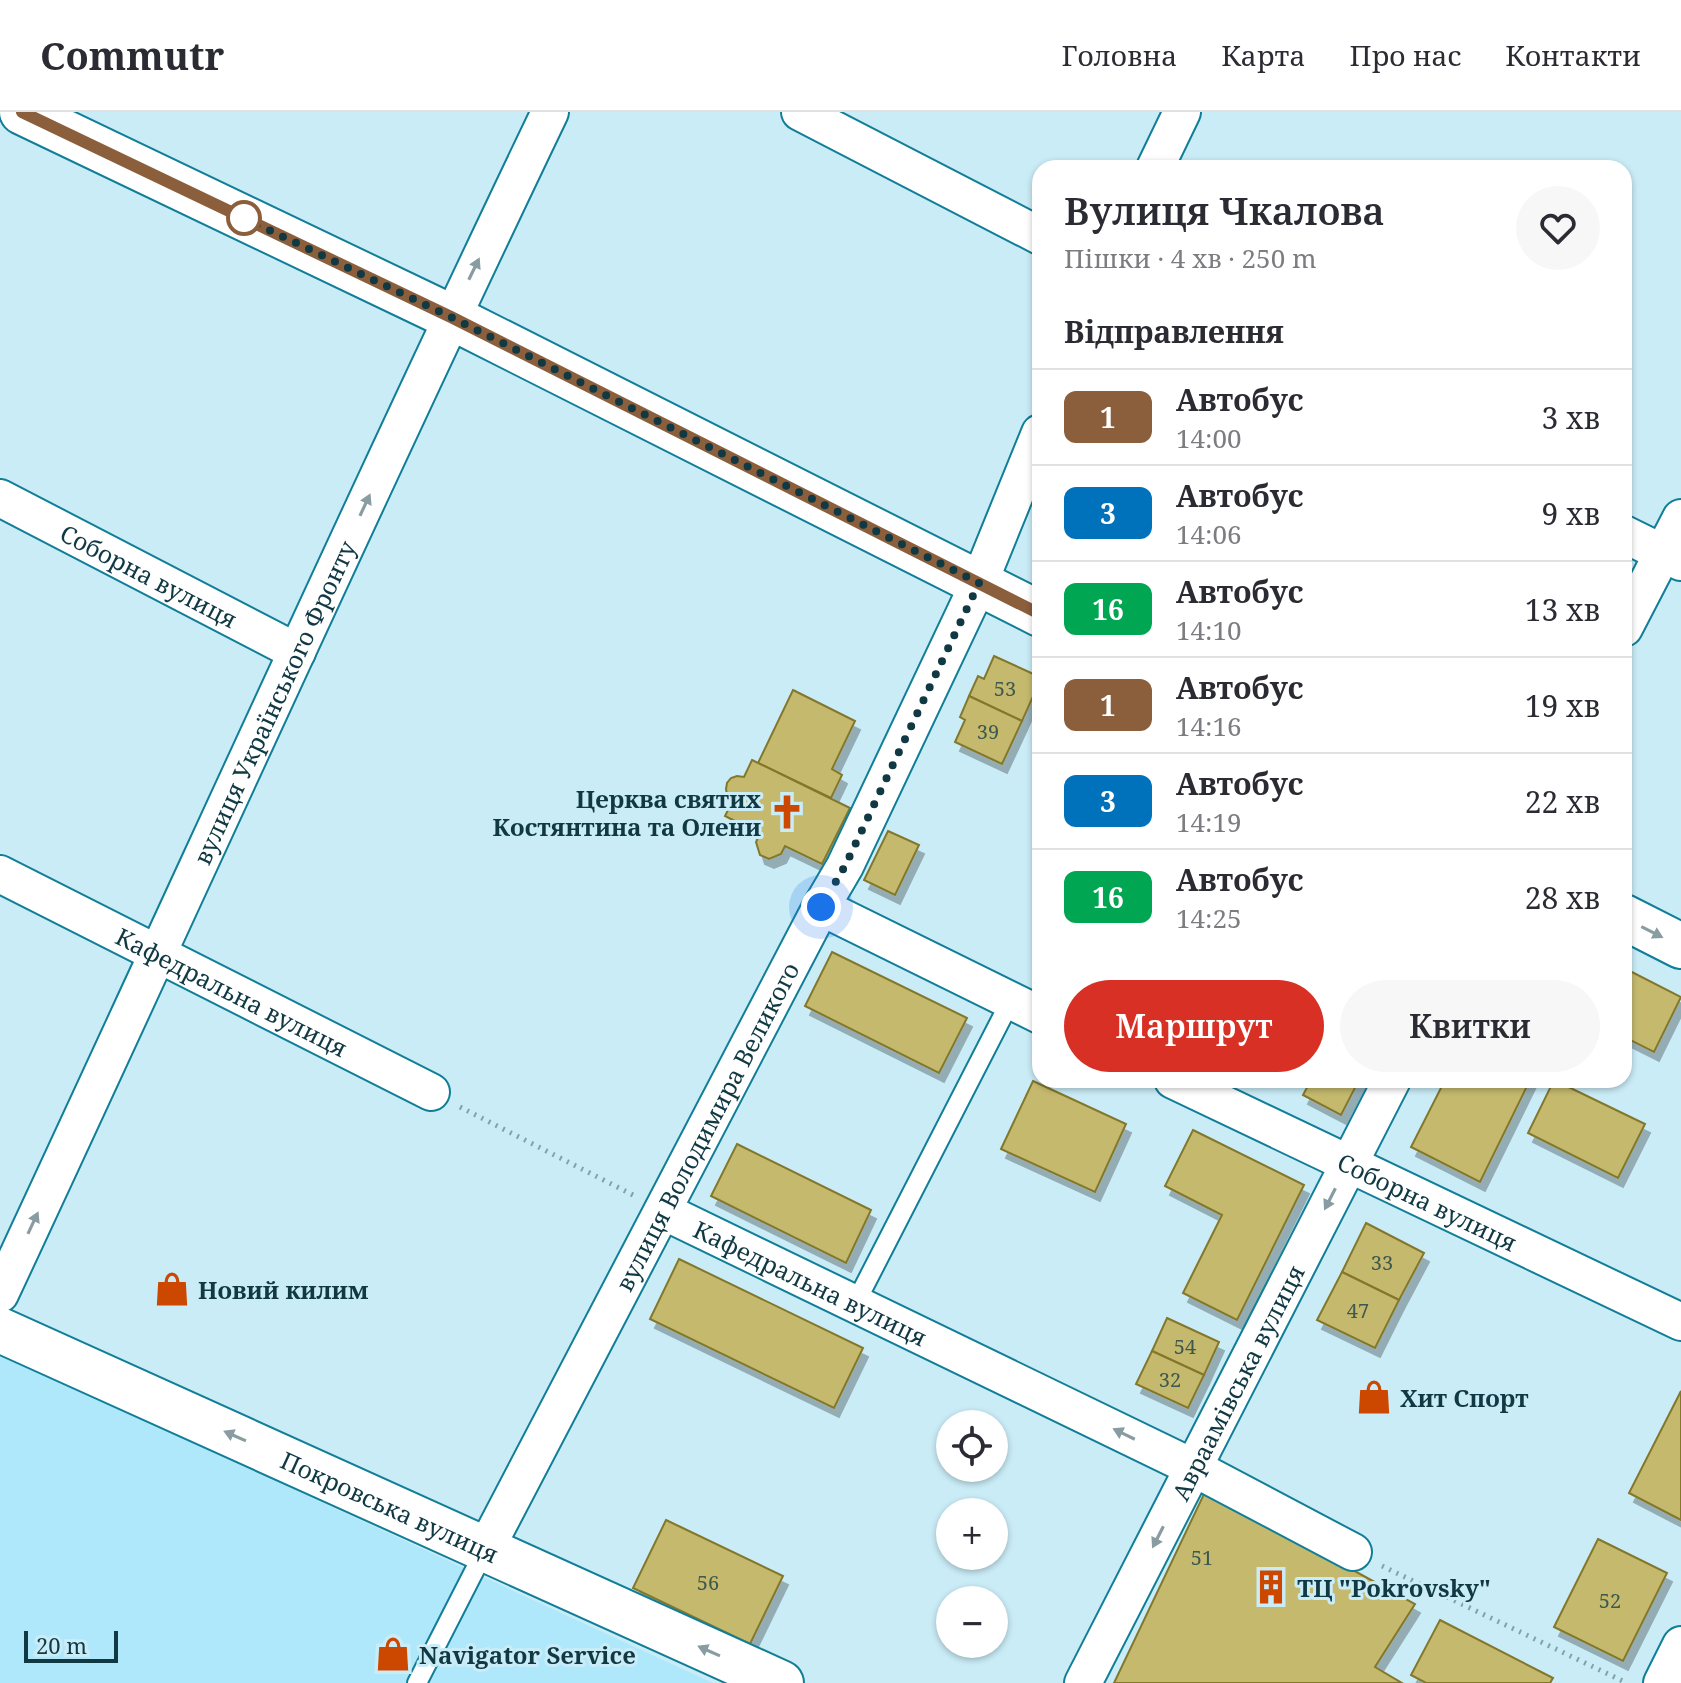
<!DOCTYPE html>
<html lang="uk">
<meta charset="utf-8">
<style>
:root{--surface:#fff;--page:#f7f7f7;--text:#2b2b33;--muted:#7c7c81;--line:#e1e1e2;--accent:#d93025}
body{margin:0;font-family:"Noto Serif",serif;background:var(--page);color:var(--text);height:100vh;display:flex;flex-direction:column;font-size:30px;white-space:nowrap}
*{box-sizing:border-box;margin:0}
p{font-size:26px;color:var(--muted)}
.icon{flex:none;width:44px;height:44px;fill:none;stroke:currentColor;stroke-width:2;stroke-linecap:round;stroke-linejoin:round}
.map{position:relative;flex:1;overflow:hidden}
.side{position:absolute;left:1032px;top:48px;width:600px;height:928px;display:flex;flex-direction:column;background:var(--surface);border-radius:24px;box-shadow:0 2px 6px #0004}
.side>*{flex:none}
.badge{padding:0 16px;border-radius:12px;font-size:28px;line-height:52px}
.controls{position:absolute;left:936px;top:1298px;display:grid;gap:16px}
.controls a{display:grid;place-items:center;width:72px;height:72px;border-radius:50%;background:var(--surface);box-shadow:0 2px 6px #0004;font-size:40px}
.scale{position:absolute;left:24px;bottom:20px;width:94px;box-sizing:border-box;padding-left:8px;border:4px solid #103944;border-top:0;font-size:22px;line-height:28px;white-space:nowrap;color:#103944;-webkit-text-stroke:6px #caecf7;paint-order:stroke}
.you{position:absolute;width:40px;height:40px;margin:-20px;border:6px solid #fff;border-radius:50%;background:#1a73e8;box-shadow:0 0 0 12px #1a73e833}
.map>.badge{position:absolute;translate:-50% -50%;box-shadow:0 0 0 4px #fff}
h2{padding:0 32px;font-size:30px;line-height:72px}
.round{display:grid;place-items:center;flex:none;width:84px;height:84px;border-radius:42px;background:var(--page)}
.summary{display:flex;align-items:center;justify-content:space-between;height:136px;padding:0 32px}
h1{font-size:38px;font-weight:600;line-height:60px}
.button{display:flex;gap:16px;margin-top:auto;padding:16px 32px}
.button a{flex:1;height:92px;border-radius:48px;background:var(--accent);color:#fff;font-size:32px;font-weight:600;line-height:92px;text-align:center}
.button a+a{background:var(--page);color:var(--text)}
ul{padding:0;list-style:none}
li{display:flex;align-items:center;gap:24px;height:96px;padding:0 32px;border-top:2px solid var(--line)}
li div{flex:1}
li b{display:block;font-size:30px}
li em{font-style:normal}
li .badge{min-width:88px;font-weight:700;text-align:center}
header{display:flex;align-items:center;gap:48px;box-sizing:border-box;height:112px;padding:0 40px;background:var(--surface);border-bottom:2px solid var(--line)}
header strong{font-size:38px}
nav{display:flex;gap:44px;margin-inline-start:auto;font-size:28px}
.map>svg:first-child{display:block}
.built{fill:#afe8fb}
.building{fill:#c5b96e;stroke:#83772c;stroke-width:2;filter:url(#shadow)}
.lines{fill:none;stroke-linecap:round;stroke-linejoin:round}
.lane-casing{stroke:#117e98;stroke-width:22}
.street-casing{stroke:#117e98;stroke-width:40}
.secondary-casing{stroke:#117e98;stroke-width:48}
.path{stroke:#7fa3ae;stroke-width:5;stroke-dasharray:2 6;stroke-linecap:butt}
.lane{stroke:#fff;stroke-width:18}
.street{stroke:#fff;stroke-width:36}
.secondary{stroke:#fff;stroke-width:44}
.oneway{fill:#889ca2}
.line-casing{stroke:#fff;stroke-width:18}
.line{stroke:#8b5e3c;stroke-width:12}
.walk{stroke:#103944;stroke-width:8;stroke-dasharray:0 14.4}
.stop-dot{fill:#fff;stroke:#8b5e3c;stroke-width:4}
.labels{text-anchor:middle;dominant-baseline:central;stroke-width:6;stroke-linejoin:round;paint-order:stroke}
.number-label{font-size:20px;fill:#3d594e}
.street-label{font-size:24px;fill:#103944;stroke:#caecf7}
.poi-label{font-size:24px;font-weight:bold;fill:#103944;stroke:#caecf7;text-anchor:start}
</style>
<header>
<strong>Commutr</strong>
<nav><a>Головна</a><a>Карта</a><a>Про нас</a><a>Контакти</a></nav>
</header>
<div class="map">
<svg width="1681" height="1571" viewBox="0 0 1681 1571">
<defs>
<filter id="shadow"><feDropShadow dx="5" dy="9" stdDeviation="0" flood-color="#0004"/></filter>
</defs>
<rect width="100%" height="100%" fill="#caecf7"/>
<path class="built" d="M0,1242L713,1571H0Z"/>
<g class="building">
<path d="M994,544L1040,565V569L1022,609L969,584L978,564L984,567Z"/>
<path d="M793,578L855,609L832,657L842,663L831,686L758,651Z"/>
<path d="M969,584L1022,609L1002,652L955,630L965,608L960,605Z"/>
<path d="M752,648L850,696L822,752L785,734L781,742L769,747L760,743L756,730L760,722L725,704L733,688L727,683L726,677L727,671L731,666L737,664L744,665Z"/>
<path d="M888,719L919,733L895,783L864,768Z"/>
<path d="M832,840L967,906L939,961L805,894Z"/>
<path d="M1624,856L1681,885L1654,940L1624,925Z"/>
<path d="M1311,968H1359L1341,1003L1303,983Z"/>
<path d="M1445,968H1530L1480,1070L1411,1035Z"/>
<path d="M1554,968L1645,1012L1618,1066L1528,1021Z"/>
<path d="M1033,969L1126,1012L1095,1080L1001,1037Z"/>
<path d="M1193,1018L1304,1073L1237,1208L1183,1181L1222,1103L1165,1074Z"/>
<path d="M737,1032L871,1098L846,1151L711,1084Z"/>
<path d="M1366,1111L1424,1141L1399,1188L1342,1160Z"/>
<path d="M679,1147L863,1236L834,1296L650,1207Z"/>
<path d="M1342,1160L1399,1188L1375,1236L1317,1208Z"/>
<path d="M1167,1206L1219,1230L1204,1263L1152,1239Z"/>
<path d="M1152,1239L1204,1263L1188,1296L1136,1272Z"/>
<path d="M1681,1279V1408L1629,1381Z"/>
<path d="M1204,1382L1351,1457L1415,1492L1375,1555L1402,1571H1114Z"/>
<path d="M666,1408L783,1464L750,1532L633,1476Z"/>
<path d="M1598,1427L1667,1461L1623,1549L1554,1515Z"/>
<path d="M1440,1508L1553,1566L1550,1571H1426L1411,1563Z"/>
</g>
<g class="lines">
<g class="lane-casing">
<g id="lane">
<path d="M855,1192L1011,888"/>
<path d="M417,1571L485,1438"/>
</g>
</g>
<g class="street-casing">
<g id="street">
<path d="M800,0L1040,124"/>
<path d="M1155,56L1182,0"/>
<path id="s1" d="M0,386L297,540"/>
<path d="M1624,422L1681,450"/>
<path d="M1624,516L1681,406"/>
<path id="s2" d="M0,762L431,980"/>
<path d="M821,795L1040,903"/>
<path id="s3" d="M1173,968L1681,1210"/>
<path id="s4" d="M663,1099L1194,1356L1353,1440"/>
<path id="s5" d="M0,1182C184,788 362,392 550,0"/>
<path id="s6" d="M485,1438L821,795L845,754L979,471L1040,321"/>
<path id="s7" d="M1083,1571L1392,968"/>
<path d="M1662,1571L1681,1533"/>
</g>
</g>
<g class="secondary-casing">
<g id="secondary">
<path d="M22,0L451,205L1040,502"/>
<path d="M1624,805L1681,834"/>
<path id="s8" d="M0,1218L781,1571"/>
</g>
</g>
<g class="path">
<path d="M460,995L633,1083"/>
<path d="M1382,1454L1627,1571"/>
</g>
<use href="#lane" class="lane"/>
<use href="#street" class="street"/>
<use href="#secondary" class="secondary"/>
</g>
<defs><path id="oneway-solid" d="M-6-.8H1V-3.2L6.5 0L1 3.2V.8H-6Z" transform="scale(2)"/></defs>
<g class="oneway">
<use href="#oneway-solid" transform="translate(474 157) rotate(-64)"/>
<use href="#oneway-solid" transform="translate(365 393) rotate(-65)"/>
<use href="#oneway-solid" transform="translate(1652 820) rotate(27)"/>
<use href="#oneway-solid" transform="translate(1330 1087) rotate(117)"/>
<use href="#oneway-solid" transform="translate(33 1111) rotate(-65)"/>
<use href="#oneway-solid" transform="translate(1124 1322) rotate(-154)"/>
<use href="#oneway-solid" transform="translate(235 1324) rotate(-156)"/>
<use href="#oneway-solid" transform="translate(1158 1425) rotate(117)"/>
<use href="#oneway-solid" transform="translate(709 1539) rotate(-156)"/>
</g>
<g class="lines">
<g class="line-casing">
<path id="line" d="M22,0L451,205L1040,502"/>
</g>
<use href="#line" class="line"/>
<path class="walk" d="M244,106L451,205L979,471L845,754L821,795"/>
</g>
<defs>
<g id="church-bare" transform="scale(2.76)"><path d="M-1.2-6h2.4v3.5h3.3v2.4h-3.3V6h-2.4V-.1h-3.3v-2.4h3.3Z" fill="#cc4700" stroke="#caecf7" stroke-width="2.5" paint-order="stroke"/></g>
<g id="shop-bare" transform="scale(2.76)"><path d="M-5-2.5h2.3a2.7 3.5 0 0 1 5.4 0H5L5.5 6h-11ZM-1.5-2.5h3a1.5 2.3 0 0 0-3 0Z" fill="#cc4700" stroke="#caecf7" stroke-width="2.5" paint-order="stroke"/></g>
<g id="building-bare" transform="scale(2.76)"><path d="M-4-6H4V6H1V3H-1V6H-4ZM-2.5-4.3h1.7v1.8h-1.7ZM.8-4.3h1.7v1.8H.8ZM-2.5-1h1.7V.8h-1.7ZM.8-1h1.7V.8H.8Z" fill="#cc4700" stroke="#caecf7" stroke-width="2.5" paint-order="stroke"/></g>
</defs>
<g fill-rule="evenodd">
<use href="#church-bare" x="787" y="700"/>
<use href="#shop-bare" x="172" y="1177"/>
<use href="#shop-bare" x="1374" y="1285"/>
<use href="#building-bare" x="1271" y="1475"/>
<use href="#shop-bare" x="393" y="1542"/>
</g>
<circle class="stop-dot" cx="244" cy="106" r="16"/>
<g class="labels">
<g class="number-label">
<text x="1005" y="576">53</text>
<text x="988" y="619">39</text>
<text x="1382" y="1150">33</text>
<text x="1358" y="1198">47</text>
<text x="1185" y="1234">54</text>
<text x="1170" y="1267">32</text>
<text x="1202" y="1445">51</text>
<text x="708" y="1470">56</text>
<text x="1610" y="1488">52</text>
</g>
<g class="street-label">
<text stroke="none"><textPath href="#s1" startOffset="168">Соборна вулиця</textPath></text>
<text stroke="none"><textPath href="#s5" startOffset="652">вулиця Українського Фронту</textPath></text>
<text stroke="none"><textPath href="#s2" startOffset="260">Кафедральна вулиця</textPath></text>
<text stroke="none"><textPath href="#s6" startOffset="478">вулиця Володимира Великого</textPath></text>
<text stroke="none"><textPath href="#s3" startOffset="282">Соборна вулиця</textPath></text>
<text stroke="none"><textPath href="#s4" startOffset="164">Кафедральна вулиця</textPath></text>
<text stroke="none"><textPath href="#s7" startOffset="338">Авраамівська вулиця</textPath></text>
<text stroke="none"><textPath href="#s8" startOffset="428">Покровська вулиця</textPath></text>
</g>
<g class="poi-label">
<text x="761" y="686" text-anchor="end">Церква святих<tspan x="761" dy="28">Костянтина та Олени</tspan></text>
<text x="198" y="1177">Новий килим</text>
<text x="1400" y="1285">Хит Спорт</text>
<text x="1297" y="1475">ТЦ "Pokrovsky"</text>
<text x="419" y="1542">Navigator Service</text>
</g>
</g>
</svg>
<div class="controls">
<a><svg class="icon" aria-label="locate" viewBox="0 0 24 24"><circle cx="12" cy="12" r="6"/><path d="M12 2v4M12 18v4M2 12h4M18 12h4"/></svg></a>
<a>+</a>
<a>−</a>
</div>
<div class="scale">20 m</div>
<div class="you" style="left:821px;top:795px"></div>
<section class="side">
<div class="summary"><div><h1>Вулиця Чкалова</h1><p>Пішки · 4 хв · 250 m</p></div><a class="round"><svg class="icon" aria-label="heart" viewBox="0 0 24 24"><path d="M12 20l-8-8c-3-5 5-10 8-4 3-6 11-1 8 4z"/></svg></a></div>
<h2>Відправлення</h2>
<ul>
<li><span class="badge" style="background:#8b5e3c;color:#fff">1</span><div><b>Автобус</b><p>14:00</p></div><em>3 хв</em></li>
<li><span class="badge" style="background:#0072bc;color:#fff">3</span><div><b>Автобус</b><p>14:06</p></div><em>9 хв</em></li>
<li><span class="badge" style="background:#00a651;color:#fff">16</span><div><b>Автобус</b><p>14:10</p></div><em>13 хв</em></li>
<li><span class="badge" style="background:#8b5e3c;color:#fff">1</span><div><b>Автобус</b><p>14:16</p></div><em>19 хв</em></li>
<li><span class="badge" style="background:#0072bc;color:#fff">3</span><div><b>Автобус</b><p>14:19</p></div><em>22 хв</em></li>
<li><span class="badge" style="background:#00a651;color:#fff">16</span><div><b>Автобус</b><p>14:25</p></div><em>28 хв</em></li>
</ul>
<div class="button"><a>Маршрут</a><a>Квитки</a></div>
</section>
</div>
